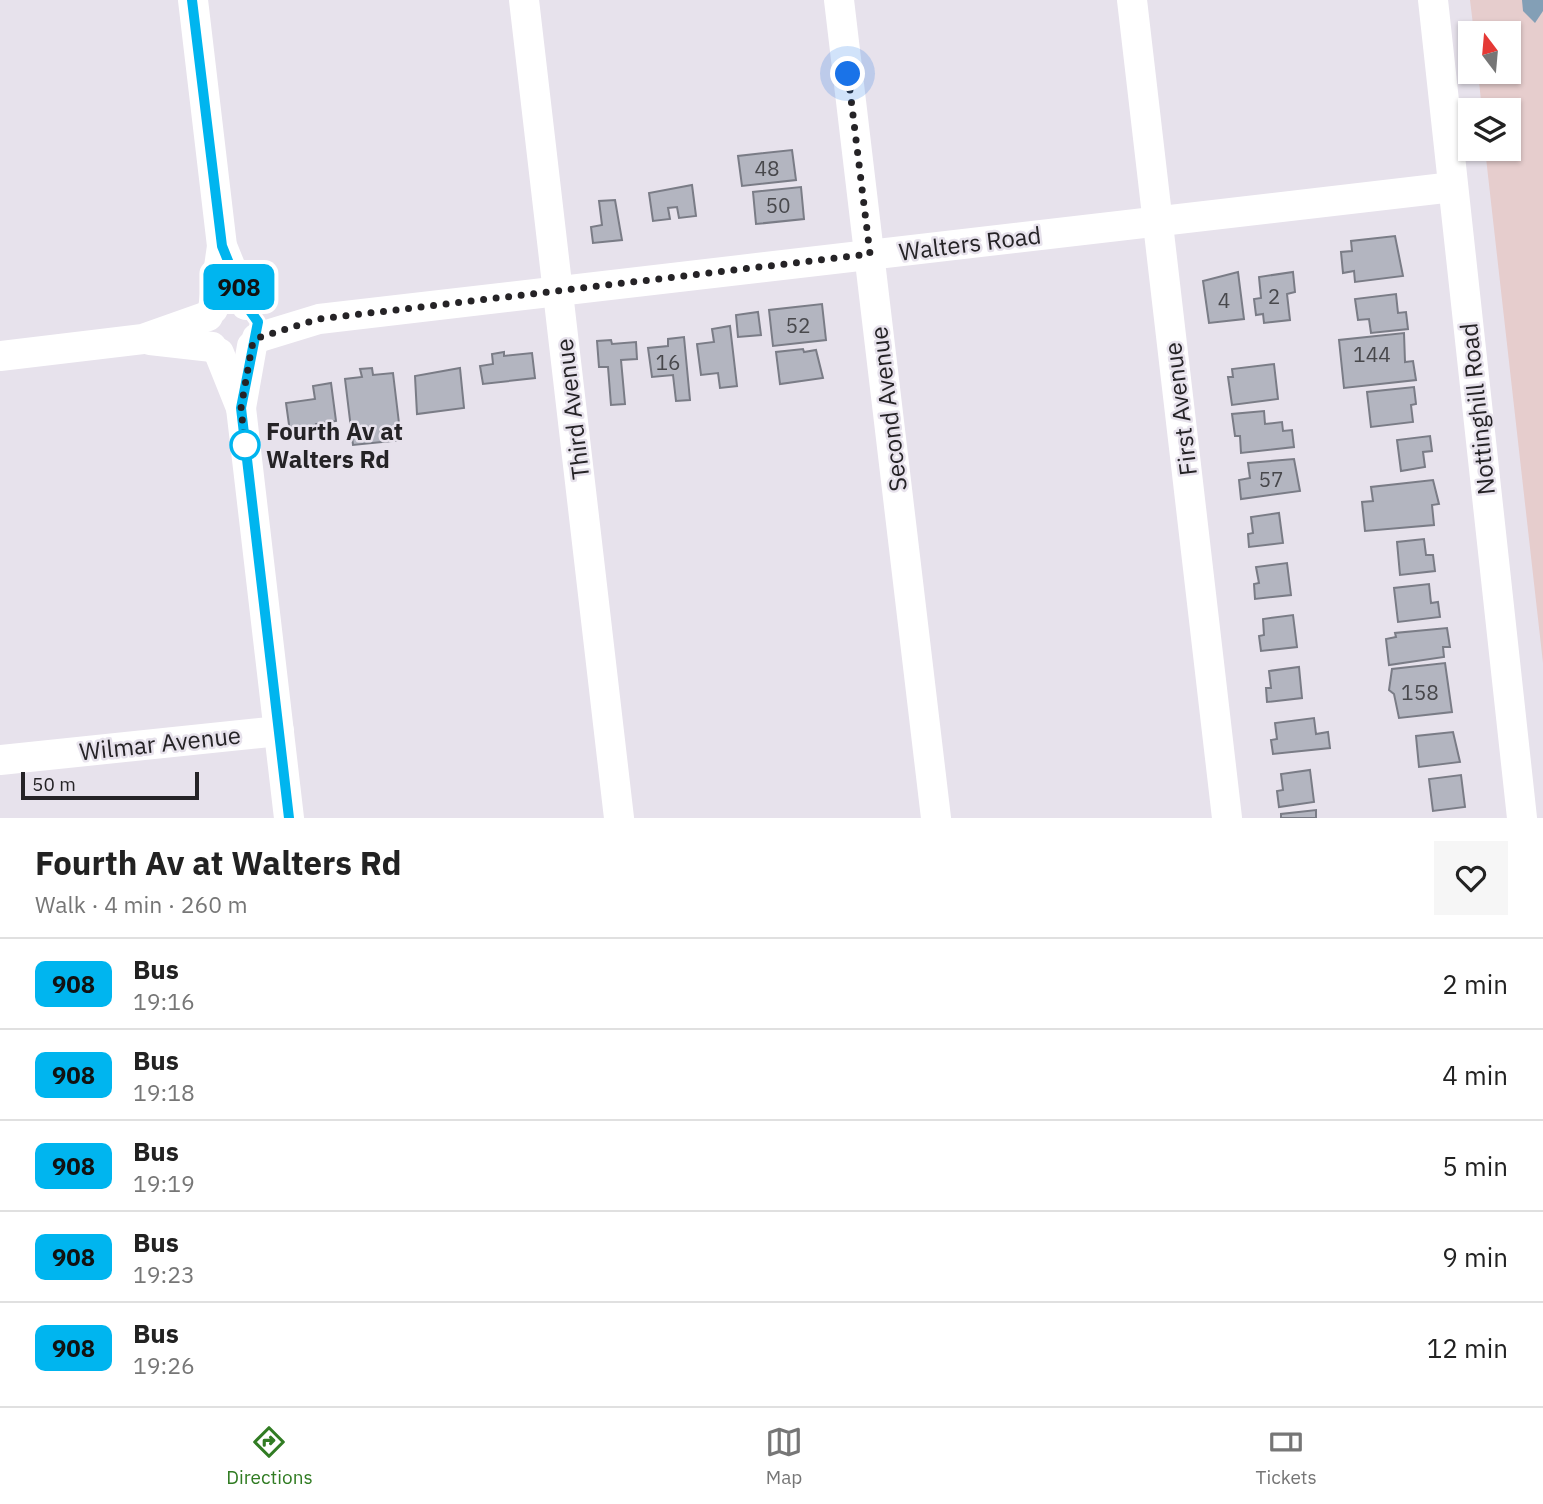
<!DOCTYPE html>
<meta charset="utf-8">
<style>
:root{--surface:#fff;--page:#f6f6f6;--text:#222;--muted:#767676;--line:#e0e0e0;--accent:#317c23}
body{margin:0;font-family:"IBM Plex Sans",sans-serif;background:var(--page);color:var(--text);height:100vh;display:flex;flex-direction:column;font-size:26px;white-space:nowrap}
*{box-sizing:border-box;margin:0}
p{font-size:23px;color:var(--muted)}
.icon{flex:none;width:38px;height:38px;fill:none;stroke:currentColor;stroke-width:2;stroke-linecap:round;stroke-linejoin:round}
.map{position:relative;height:818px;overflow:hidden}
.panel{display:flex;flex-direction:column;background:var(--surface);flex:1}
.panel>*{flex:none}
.badge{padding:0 14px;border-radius:10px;font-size:24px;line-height:46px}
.needle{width:46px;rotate:344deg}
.fabs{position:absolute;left:1458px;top:21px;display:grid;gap:14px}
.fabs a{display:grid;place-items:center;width:63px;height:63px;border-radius:0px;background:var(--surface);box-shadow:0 2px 5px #0004;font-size:35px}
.scale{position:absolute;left:21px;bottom:18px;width:178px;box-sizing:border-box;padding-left:7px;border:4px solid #252326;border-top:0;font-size:19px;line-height:24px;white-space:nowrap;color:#252326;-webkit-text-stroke:5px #e7e2ec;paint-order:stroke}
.you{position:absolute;width:35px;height:35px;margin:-18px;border:5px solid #fff;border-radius:50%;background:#1a73e8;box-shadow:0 0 0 10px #1a73e833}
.map>.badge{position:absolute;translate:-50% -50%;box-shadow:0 0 0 4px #fff}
.round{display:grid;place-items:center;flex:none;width:74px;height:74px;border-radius:0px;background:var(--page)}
.headline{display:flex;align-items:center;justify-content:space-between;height:119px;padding:0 35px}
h1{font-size:33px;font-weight:800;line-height:52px}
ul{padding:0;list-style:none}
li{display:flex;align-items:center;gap:21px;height:91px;padding:0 35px;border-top:2px solid var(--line)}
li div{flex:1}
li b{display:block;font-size:26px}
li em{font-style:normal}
li .badge{min-width:77px;font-weight:700;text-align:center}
.dock{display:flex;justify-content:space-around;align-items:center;height:98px;border-top:2px solid var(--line);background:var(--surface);font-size:19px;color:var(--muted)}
.dock a{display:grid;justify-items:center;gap:4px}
.dock .current{color:var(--accent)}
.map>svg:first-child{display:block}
.green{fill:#e6cdcd}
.water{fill:#839fb6}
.building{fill:#b3b5c0;stroke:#7a7c86;stroke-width:2}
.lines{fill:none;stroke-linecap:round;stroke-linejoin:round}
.minor{stroke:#fff;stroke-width:30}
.line-casing{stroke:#fff;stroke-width:16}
.line{stroke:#00b5ef;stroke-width:10}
.walk{stroke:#252326;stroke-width:7;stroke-dasharray:0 12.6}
.stop-dot{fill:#fff;stroke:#00b5ef;stroke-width:3.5}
.labels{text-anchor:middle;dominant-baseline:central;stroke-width:5;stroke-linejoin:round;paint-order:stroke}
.number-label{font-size:21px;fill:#48484c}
.street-label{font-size:24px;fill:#252326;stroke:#e7e2ec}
.stop-label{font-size:24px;font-weight:bold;fill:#252326;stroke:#e7e2ec;text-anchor:start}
</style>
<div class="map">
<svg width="1543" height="818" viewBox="0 0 1543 818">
<rect width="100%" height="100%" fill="#e7e2ec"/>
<path class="green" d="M1470,0H1543V663L1485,149H1508V110H1482L1478,72H1508V33H1474Z"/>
<path class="water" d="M1522,0H1543V11L1535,23L1523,11Z"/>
<g class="building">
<path d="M792,150L796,180L742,186L738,156Z"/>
<path d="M692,185L696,216L679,218L677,207L668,208L670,219L653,221L649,193Z"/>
<path d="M801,187L804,219L756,224L753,192Z"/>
<path d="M615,200L622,240L593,243L591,227L602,225L599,201Z"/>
<path d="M1395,236L1403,276L1355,282L1354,271L1343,273L1341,252L1352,251L1351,241Z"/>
<path d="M1238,272L1244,319L1209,323L1203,281Z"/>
<path d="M1293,272L1295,292L1287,294L1290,320L1264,323L1263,314L1256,315L1254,299L1261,298L1259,277Z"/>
<path d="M1396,294L1398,313L1406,312L1408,329L1371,333L1369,319L1358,320L1355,299Z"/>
<path d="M822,304L826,340L773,346L769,310Z"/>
<path d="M758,312L761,335L738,337L736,315Z"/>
<path d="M730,326L737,386L720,388L718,373L701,375L697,344L714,342L712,329Z"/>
<path d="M1404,333L1405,362L1413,361L1416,380L1344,388L1339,340Z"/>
<path d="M684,337L690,400L676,401L673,375L652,377L648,348L668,346V339Z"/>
<path d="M611,340L612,344L636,342L637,359L621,360L625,404L611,405L608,367H599L597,341Z"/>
<path d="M803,349L804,352L816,350L823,378L780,384L776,352Z"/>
<path d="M504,352V356L532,353L535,378L483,384L480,366L493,364L492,354Z"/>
<path d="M1274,364L1278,399L1232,405L1228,377H1233L1232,369Z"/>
<path d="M372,368L373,375L393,373L401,440L353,445L345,379L362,377L360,369Z"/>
<path d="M460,368L464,408L417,414L415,376Z"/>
<path d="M331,383L336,421L316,424L317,429L290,432L286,403L315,399L313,386Z"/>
<path d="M1414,387L1416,404L1411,405L1413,422L1371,427L1367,392Z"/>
<path d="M1264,411L1265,424L1282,422L1283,431L1292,430L1294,447L1241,453L1240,436H1235L1232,414Z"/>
<path d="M1430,436L1432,451L1423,452L1425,467L1401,471L1397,440Z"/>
<path d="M1294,459L1300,491L1241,499L1239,480L1250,478L1248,463Z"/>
<path d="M1433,480L1439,504L1432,505L1434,525L1365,531L1362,502L1373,501L1371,487Z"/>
<path d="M1279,513L1283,543L1249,547L1248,534L1253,533L1251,517Z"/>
<path d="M1424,539L1426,555H1433L1435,571L1400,575L1397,542Z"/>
<path d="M1287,563L1291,595L1255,599L1254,584L1259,583L1256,567Z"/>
<path d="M1429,584L1431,603L1438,602L1440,617L1398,622L1394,588Z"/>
<path d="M1293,615L1297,647L1261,651L1259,636L1264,635L1263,619Z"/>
<path d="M1447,628L1450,647H1443L1444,657L1389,665L1386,639L1396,637L1395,633Z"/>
<path d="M1445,663L1452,712L1399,718L1394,694L1389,690L1392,669Z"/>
<path d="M1299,667L1302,698L1267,702L1266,688H1271L1269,671Z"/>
<path d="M1314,718L1316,734L1328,732L1330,748L1273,754L1271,740L1277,739L1275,723Z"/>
<path d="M1453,732L1460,762L1419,767L1416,736Z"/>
<path d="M1310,770L1314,802L1279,807L1277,791L1283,790L1281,774Z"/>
<path d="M1461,775L1465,807L1433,811L1429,779Z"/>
<path d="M1316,810V818H1281V814Z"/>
</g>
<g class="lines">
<g class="minor">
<path d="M193,0L222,246L246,305"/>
<path d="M524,0L619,818"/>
<path d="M839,0L936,818"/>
<path d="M1132,0L1227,818"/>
<path d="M1433,0L1522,818"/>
<path d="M213,309L222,246"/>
<path d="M257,338L319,319L1453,187"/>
<path d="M150,340L212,347"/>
<path d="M219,353L241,408L289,818"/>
<path d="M0,356L143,339L208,316"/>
<path d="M241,408L252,346"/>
<path d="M0,760L279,731"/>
</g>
</g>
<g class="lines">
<g class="line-casing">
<path id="line" d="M192,0L222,246L246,305L258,322L241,408L289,818"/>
</g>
<use href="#line" class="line"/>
<path class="walk" d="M245,445L241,408L252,346L257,338L319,319L870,254L848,74"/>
</g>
<circle class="stop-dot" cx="245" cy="445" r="14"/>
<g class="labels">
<g class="number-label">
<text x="767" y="168">48</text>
<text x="778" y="205">50</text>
<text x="1274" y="296">2</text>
<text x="1224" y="300">4</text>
<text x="798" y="325">52</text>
<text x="1372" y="354">144</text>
<text x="668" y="362">16</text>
<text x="1271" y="479">57</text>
<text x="1420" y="692">158</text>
</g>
<g class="street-label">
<text transform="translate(970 243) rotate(-7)">Walters Road</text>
<text transform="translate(572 409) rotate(-97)">Third Avenue</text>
<text transform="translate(888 409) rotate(-97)">Second Avenue</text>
<text transform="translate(1180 409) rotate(-97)">First Avenue</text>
<text transform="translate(1477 409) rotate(-96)">Nottinghill Road</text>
<text transform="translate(160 743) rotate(-6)">Wilmar Avenue</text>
</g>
<g class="stop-label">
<text x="266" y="431">Fourth Av at<tspan x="266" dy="28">Walters Rd</tspan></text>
</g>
</g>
</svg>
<div class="fabs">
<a><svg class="needle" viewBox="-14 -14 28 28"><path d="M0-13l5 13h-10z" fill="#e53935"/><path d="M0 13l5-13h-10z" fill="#767676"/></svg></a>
<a><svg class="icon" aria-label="layers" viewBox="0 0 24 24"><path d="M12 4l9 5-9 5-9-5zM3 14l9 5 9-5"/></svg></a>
</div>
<div class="scale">50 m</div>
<div class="you" style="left:848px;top:74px"></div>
<b class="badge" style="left:239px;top:287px;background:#00b5ef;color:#111">908</b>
</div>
<section class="panel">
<div class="headline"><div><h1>Fourth Av at Walters Rd</h1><p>Walk · 4 min · 260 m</p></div><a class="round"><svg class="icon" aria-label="heart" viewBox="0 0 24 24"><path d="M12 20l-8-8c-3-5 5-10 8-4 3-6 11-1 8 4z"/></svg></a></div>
<ul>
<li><span class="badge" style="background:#00b5ef;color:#111">908</span><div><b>Bus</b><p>19:16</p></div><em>2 min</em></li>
<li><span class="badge" style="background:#00b5ef;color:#111">908</span><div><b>Bus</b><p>19:18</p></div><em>4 min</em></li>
<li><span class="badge" style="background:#00b5ef;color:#111">908</span><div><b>Bus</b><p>19:19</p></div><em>5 min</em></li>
<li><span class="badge" style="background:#00b5ef;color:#111">908</span><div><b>Bus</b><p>19:23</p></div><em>9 min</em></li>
<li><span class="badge" style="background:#00b5ef;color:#111">908</span><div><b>Bus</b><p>19:26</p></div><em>12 min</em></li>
</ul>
</section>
<nav class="dock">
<a class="current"><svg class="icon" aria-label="directions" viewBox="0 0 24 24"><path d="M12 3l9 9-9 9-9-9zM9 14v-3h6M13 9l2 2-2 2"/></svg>Directions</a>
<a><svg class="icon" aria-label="map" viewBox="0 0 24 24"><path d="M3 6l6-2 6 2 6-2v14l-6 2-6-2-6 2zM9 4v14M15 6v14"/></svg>Map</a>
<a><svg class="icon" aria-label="tickets" viewBox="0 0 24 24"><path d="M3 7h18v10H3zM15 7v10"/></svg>Tickets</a>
</nav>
